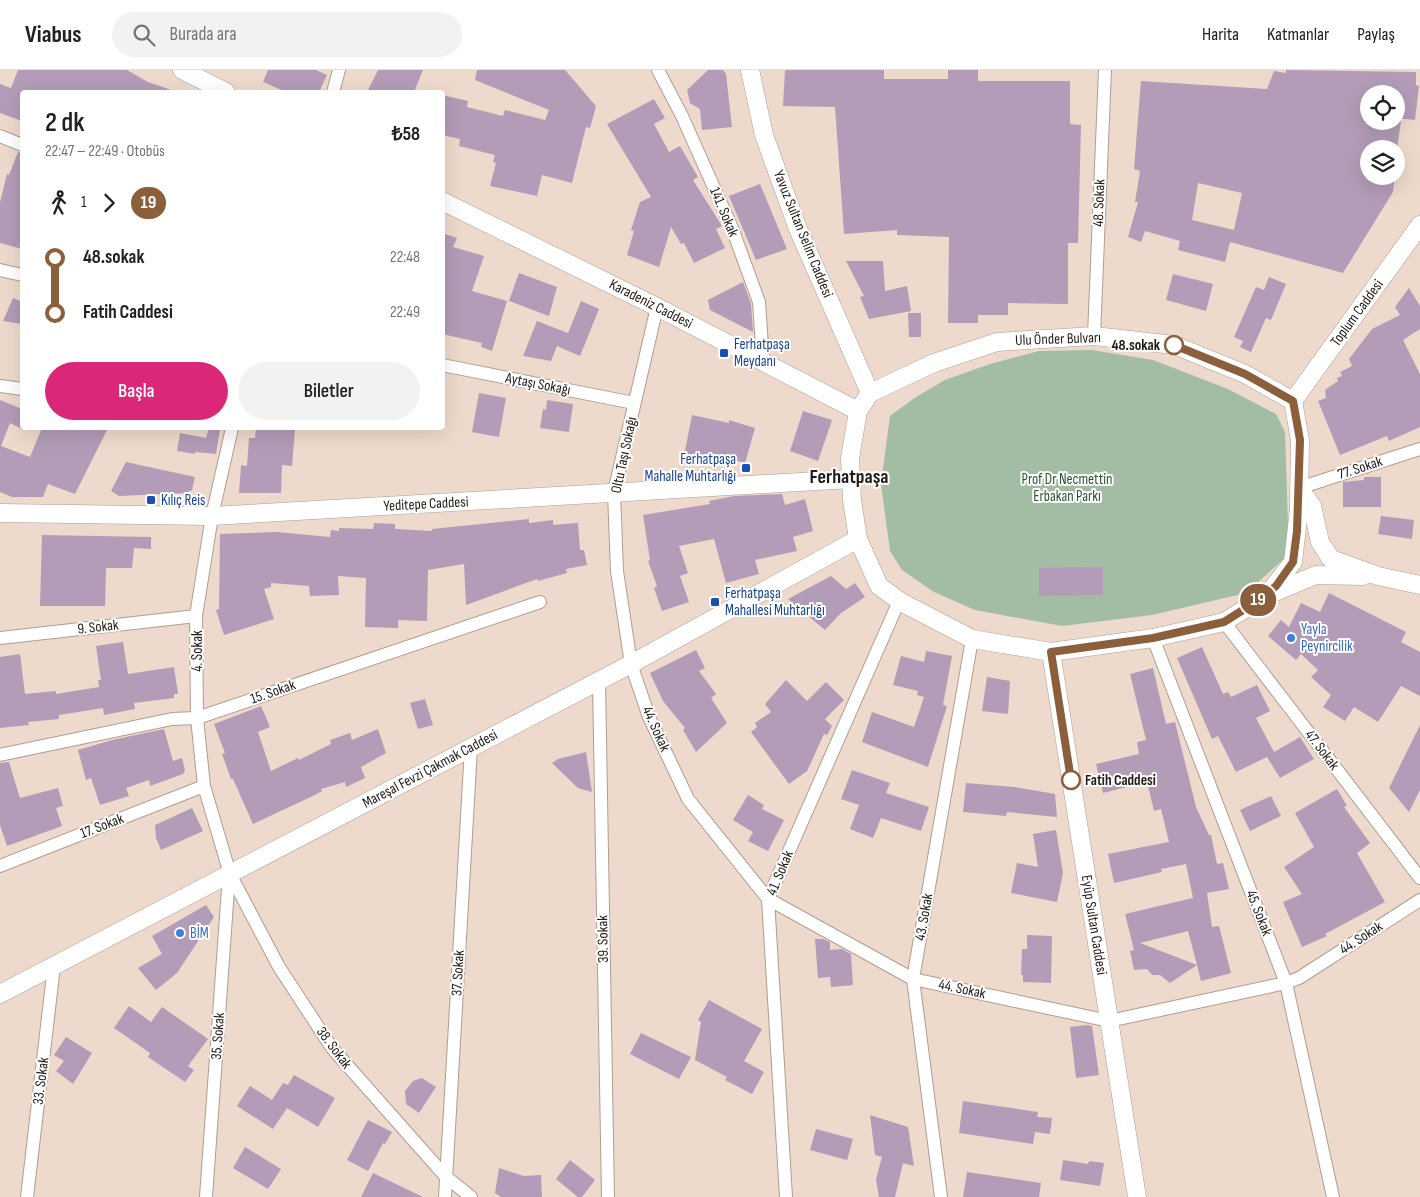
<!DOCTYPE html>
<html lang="tr">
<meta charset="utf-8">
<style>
:root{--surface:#fff;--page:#f2f2f2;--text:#202124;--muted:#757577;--line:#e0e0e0;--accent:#db2777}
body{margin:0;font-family:"Sofia Sans Condensed",sans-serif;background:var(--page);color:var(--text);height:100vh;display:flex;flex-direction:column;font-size:19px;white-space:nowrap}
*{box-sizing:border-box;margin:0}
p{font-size:16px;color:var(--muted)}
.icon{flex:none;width:28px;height:28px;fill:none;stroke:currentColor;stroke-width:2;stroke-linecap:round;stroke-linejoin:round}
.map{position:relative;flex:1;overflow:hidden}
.sheet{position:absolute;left:20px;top:20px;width:425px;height:340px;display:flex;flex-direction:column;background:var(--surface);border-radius:5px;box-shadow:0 5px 20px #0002}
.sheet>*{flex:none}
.badge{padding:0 10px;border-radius:16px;font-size:18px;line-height:32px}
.tools{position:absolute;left:1360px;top:15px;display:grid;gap:10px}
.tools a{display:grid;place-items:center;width:45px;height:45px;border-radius:50%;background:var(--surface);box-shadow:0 5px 20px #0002;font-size:25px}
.map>.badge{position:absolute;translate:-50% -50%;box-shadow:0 0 0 2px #fff}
.legs{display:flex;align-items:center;gap:8px;height:55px;padding:0 25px;font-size:16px}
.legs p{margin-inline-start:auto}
.head{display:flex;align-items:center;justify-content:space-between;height:85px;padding:0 25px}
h1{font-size:28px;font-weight:600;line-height:38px}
.cta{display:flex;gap:10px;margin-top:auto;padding:10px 25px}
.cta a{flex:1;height:58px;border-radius:30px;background:var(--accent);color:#fff;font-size:20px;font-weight:600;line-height:58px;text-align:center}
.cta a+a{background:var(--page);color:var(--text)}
ul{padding:0 25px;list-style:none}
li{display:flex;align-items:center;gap:18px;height:55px;font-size:19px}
li i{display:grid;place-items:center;width:8px;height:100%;margin:0 6px;background:currentColor}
li i::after{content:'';width:12px;height:12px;margin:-6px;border:4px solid;border-radius:50%;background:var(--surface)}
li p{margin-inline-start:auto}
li:first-child i{background:linear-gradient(#0000 50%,currentColor 0)}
li:last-child i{background:linear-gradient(currentColor 50%,#0000 0)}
header{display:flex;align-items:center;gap:30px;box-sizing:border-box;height:70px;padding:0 25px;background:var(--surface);border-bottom:1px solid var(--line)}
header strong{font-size:24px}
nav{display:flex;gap:28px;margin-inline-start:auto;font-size:18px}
.search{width:350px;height:45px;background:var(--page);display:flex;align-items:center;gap:12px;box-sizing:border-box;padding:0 18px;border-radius:28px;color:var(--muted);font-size:19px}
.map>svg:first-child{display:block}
.green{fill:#a2bda4}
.building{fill:#b29cb7;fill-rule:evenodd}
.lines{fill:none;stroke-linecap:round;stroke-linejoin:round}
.street-casing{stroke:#b09d90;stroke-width:14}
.secondary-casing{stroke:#b09d90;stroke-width:19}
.street{stroke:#fff;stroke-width:12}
.secondary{stroke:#fff;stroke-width:18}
.line-1-casing{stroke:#fff;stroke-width:11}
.line-1{stroke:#8b5e3c;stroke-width:8}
.stop-1-dot{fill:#fff;stroke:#8b5e3c;stroke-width:2.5}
.transit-dot{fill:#1a4fb4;stroke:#fff;stroke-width:2}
.shop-dot{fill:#3f7fe0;stroke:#fff;stroke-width:2}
.labels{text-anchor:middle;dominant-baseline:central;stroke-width:4;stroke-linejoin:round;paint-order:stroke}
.street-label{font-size:15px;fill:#221b16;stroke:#fff}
.transit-label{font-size:15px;fill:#164399;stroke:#fff;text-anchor:start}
.stop-label{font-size:15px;font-weight:bold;fill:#221b16;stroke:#fff;text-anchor:end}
.park-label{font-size:15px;fill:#2b5532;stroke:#fff}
.shop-label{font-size:15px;fill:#366cbe;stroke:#fff;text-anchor:start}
.district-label{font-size:20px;font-weight:bold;fill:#221b16;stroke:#fff}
</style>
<header>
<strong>Viabus</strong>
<div class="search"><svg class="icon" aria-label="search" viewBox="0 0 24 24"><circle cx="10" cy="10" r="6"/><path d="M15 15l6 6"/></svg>Burada ara</div>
<nav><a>Harita</a><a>Katmanlar</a><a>Paylaş</a></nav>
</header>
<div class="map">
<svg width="1420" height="1127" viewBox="0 0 1420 1127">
<rect width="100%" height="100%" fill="#eedacc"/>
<path class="green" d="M1092,280L1153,290L1228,319L1276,344L1285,362L1289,484L1246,523L1152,545L1062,556L975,540L934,522L902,500L890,481L881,414L890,346L916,327L945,310L990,294L1039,281Z"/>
<g class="building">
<path d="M18,0H127L148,12L174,21L173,22H22V51L0,43V14L11,18Z"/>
<path d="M268,0H316L327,5L319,22H286L263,12Z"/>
<path d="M378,0H423L414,22H367Z"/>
<path d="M477,0H565L596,36L590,58L586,57L572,113L542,105L537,126L490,116L496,93L493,92L495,85L459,76L460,69L442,65V25L468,31L467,37L503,46L505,40L545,50L549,40L475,10Z"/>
<path d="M708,0H723L726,4L732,57L702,60L700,39L690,33L687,20Z"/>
<path d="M785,0H884V9H948V0H978V11H1070V54L1081,55L1078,173H1068V234L1008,233V245H978V253H948L949,167L897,165V160L844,164L835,37L783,36Z"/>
<path d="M1286,0L1416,2V15L1419,16L1415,50L1396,48V24H1369V51H1401L1397,79H1369V106H1395L1393,122L1343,203L1230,172L1225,192L1178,180L1180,171L1145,161L1141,172L1128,167L1138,132H1135L1140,101L1134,99L1141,11L1267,19L1274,1L1286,3ZM1198,113L1242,123L1234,160L1192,150Z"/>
<path d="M654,29L665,48L654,54L669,82L680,76L698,107L693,110L722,156L716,159L725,178L694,193L684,173L681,174L671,157L659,197L627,185L634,161L631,160L640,132L651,127L607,54Z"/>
<path d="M18,82L22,83V179L0,173V132L7,104L9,105Z"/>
<path d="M760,114L787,179L756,190L729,126Z"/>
<path d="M442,163L457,168L453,177L484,186L472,221L507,231L492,281L481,277L482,273L442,264Z"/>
<path d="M846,191H883L885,221L907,216L911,241L869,249L860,227L864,226Z"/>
<path d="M519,203L557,217L549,246L509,231Z"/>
<path d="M1173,204L1213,214L1206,241L1166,230Z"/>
<path d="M1269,207L1286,214L1271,250L1266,248L1251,282L1240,277L1243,271L1234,267L1256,217L1264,220Z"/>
<path d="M743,212L751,234L753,262L710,240L708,230Z"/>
<path d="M1409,218L1420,236V259L1403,270L1420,304V357L1389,371L1387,366L1340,385L1318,331L1326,328L1325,320L1338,311L1337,308L1342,306L1340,302L1352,296L1349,289L1372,259L1400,245L1395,237Z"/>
<path d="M13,228L22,232V254L3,251Z"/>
<path d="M581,231L599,239L580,286L557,276L551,291L523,286L537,251L568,263Z"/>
<path d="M908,243H921V267H909Z"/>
<path d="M479,323L506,328L499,367L472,362Z"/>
<path d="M0,330L22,339V359L10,353L1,376L30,387L42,358H108L75,424L48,414L43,427H12L0,422Z"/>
<path d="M547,330L573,334L569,362L540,358L543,339L546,340Z"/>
<path d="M803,341L832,350L818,391L790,381Z"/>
<path d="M692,345L729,353V350L755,358L745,393L714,384L712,392L684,386Z"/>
<path d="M209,358L220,359L216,384L195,382V384L177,381L180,363L206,368Z"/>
<path d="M256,358H295L292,396L282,395L281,423H239L241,395L247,396L249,368H255Z"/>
<path d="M126,392L195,407L192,420L186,423L119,426L111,421Z"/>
<path d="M1364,407H1381V437H1343V412L1364,410Z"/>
<path d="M782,424L785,435L805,429L813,461L793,467L797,481L755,490L759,504L726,513L714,469L679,476L688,503L680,506L689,532L662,541L654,518L657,516L648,491L650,490L643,445L710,434L709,431L734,426Z"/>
<path d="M1381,446L1414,450L1412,469L1378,464Z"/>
<path d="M529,449V453L553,450V455L578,453L580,480H584L587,495L566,499L567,503L538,511L537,509L466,535L464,494L428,500L427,551L398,550V558L365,557L366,508L338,506L339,525L310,526L309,516L271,513V517L264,519L274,549L224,565L216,540L219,539L220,464L276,462L330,467L331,460L339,461V458L373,459L374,453L395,454V459L432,461V459Z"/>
<path d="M42,465L151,467V479L134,478L132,498H106L105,536H40Z"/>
<path d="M1103,497V525L1039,526V498Z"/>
<path d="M831,506L846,519L855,513L865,527L841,543L825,560L788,529Z"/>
<path d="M1329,523L1406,562L1401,572L1420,582V626L1401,616L1378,652L1354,637L1345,651L1323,637L1331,625L1311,607L1318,600L1301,584L1296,590L1268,566L1281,550L1289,557L1301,533L1320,542Z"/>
<path d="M123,572L128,604L174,597L178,624H174V628L134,633L135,639L104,645L103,638L59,645V649L28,652L29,655L0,658V587L20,584L25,624L56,621V624L99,617L98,610H101L96,576Z"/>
<path d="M1202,577L1223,624L1228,622L1231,627L1257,615L1270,641L1256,648L1274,682L1300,667L1314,689L1280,708L1267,687L1236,702L1218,666L1212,669L1177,588Z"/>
<path d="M696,580L705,598L699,601L716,624L711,628L727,653L696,682L683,660L685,658L663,631L650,603Z"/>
<path d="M926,581L952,586L943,635L947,636L928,697L862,672L872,642L914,657L924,627L917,625L918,621L893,615L901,586L924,592Z"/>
<path d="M1153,598L1166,654L1175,652L1196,737L1209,765H1211L1217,794L1223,793L1229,819L1207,823L1212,857L1219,856L1231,903L1201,911L1197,895L1170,913L1160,905H1152L1147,899L1134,900L1130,881L1134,880L1125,844L1193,828L1186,794L1161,799L1162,802L1114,813L1108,784L1169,772L1161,739L1154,741L1147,712L1103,723L1096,694L1139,684L1137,672L1146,670L1130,604ZM1188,861L1197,895L1140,873Z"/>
<path d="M987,607L1010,611L1008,644L982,641Z"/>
<path d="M786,610L807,631L826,612L844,630L825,649L832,656L827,665L824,664L807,701L789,714L751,662L757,657L755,653L771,642L765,634Z"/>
<path d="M425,629L433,655L418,659L410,633Z"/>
<path d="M261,636L270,657L258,662L271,701L298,688L299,690L331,674L330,670L350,663L352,670L378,659L386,683L361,697L365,708L346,717L345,712L321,719L322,721L315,725L253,754L233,709H231L222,684L225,683L214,654Z"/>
<path d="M1420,655V720L1409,742L1389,718Z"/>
<path d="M164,659L173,691L182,688L185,700L183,704L150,716L149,710L126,718L129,726L100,735L91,708L86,710L78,680L112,670Z"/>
<path d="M586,682L592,722L578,718L552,693L558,689Z"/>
<path d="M9,692L20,728L58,718L63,736L56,738L62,756L7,776L0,755V693Z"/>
<path d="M852,700L890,713L886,723L929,737L921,761L881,748L873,768L850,759L859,735L841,729Z"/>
<path d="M966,713L1014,717L1055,724L1057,747L1007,742L1006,746L963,742Z"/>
<path d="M1337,719L1347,736L1344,737L1370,773L1357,783L1385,832L1325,864L1327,866L1302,877L1283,832L1302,824L1284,797L1314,777L1295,743Z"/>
<path d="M748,725L764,735L762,739L784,750L768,781L748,771L753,762L733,750Z"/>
<path d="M1271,726L1281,746L1250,761L1240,740Z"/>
<path d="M192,738L203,761L161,780L156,768L155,755Z"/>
<path d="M1056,760L1063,803L1057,832L1011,823L1017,793L1038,797L1033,764Z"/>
<path d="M206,835L214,847L177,903L156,920L138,898L162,884L152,866Z"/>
<path d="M1027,865L1052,866L1051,913L1023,912V905H1021L1022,879H1027Z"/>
<path d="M815,869H823L830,872V880L842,879L851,884L853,915L831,917L830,907L818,908Z"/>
<path d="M709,930L762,959L744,991L764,1002L752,1024L725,1010L727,1007L695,990L701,952L698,950Z"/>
<path d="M129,936L151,952L162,937L208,969L188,996L194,1000L185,1012L148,987L150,983L114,958Z"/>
<path d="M1087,955L1092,956L1099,1005L1076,1008L1070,957Z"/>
<path d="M641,963L691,987L679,1009L630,984Z"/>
<path d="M66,967L92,983L73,1014L56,1001L64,991L54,985Z"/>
<path d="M294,1005L335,1028L318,1057L287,1038L273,1059L237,1036L250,1016L272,1030L283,1013L288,1015Z"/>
<path d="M422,1008L436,1017L419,1043L406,1034L405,1021L413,1011Z"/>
<path d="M963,1031L1038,1042L1037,1047L1052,1048L1050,1064L1035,1062L1033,1074L959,1063Z"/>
<path d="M870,1045L908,1057L914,1096L903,1093L895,1127H879L876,1109L882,1087L875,1085Z"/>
<path d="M368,1050L392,1062L385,1074L383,1073L380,1079L368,1101L347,1090Z"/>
<path d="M816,1059L853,1069L847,1090L810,1080Z"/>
<path d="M245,1077L281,1099L268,1119L233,1098Z"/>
<path d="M570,1090L595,1110L582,1127H578L556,1109Z"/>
<path d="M1063,1090L1088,1094L1089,1091L1104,1093L1100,1116L1060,1110Z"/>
<path d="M499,1098L524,1106L541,1105L542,1127H501L495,1123Z"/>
<path d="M967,1102L1041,1113L1039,1127H963Z"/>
<path d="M373,1103L423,1127H361Z"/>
</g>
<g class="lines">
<g class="street-casing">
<g id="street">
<path d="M658,0L682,46L732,158L759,232L763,291"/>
<path d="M333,22L339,0"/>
<path d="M0,66L22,75"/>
<path d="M0,200L22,205"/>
<path d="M657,237L614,422L617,501L631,594L649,647L688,729L768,829L913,909L1109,951L1286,913L1299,908L1420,830"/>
<path d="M1094,266L1105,0"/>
<path d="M442,295L634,333"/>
<path d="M0,316L22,319"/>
<path d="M232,358L212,446L196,546L197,648L204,716L230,804L279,897L332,978L446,1107L471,1127"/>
<path d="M1299,418L1420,379"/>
<path d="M1224,552L1420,808"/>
<path d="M0,568L196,546"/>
<path d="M1153,568L1286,913L1333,1127"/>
<path d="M599,611L608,1127"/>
<path d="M0,685L172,649L197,648L540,532"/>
<path d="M0,796L204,716"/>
<path d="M27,1127L54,896"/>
<path d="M206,1127L229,805"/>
<path d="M445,1127L471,678"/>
<path d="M786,1127L768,829L899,531"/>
<path d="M941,1127L913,909L972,569"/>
</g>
</g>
<g class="secondary-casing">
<g id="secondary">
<path d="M182,0L226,22"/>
<path d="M750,0L764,65L798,159L870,323"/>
<path d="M442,131L657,237L858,341"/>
<path d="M1094,266L1174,275L1245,304L1293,331L1300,370L1299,439L1293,492L1267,525L1224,552L1153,568L1051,582L972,569L901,532L879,516L858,469L852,430L850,388L858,341L870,323L934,293L997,272Z"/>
<path d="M1293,331L1420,155"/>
<path d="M1299,418L1312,436L1320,472L1331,489L1378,506L1420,515"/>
<path d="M0,443L212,446L851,409"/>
<path d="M1268,525L1316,505L1363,506"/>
<path d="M1051,582L1137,1127"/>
<path d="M0,924L631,594L858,469"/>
</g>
</g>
<use href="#street" class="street"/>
<use href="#secondary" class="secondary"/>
</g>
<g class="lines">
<g class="line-1-casing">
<path id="line-1" d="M1071,710L1051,582L1153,568L1224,552L1262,528L1276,516L1293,492L1297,461L1300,370L1293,331L1245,304L1174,275"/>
</g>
<use href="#line-1" class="line-1"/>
</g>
<g class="stop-1-dot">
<circle cx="1174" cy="275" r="9"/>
<circle cx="1071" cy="710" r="9"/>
</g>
<g class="transit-dot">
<rect x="719" y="278" width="10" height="10" rx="2.5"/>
<rect x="741" y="393" width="10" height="10" rx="2.5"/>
<rect x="146" y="425" width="10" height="10" rx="2.5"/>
<rect x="710" y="527" width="10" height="10" rx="2.5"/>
</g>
<g class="shop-dot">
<circle cx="1291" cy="568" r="5"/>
<circle cx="180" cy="863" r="5"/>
</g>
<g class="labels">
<g class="street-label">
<text transform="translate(1099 133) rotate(-88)">48. Sokak</text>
<text transform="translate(724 142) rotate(67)">141. Sokak</text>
<text transform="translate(803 164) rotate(68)">Yavuz Sultan Selim Caddesi</text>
<text transform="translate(651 234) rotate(27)">Karadeniz Caddesi</text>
<text transform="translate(1357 243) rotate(-54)">Toplum Caddesi</text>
<text transform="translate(1058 269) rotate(-2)">Ulu Önder Bulvarı</text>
<text transform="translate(538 314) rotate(11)">Aytaşı Sokağı</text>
<text transform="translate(624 385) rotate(-78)">Oltu Taşı Sokağı</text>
<text transform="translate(1360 398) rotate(-18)">77. Sokak</text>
<text transform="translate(426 434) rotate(-3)">Yeditepe Caddesi</text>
<text transform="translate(98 557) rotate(-6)">9. Sokak</text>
<text transform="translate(197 581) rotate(-90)">4. Sokak</text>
<text transform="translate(273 622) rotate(-19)">15. Sokak</text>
<text transform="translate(656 659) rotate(66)">44. Sokak</text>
<text transform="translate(1322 680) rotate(53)">47. Sokak</text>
<text transform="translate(430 699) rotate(-28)">Mareşal Fevzi Çakmak Caddesi</text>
<text transform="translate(102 756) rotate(-21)">17. Sokak</text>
<text transform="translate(780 803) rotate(-67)">41. Sokak</text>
<text transform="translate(1259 843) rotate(69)">45. Sokak</text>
<text transform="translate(924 847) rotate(-80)">43. Sokak</text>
<text transform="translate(1094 855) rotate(81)">Eyüp Sultan Caddesi</text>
<text transform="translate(1361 868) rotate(-33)">44. Sokak</text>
<text transform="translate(603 869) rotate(-91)">39. Sokak</text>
<text transform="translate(458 903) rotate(-87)">37. Sokak</text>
<text transform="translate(962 919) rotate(12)">44. Sokak</text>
<text transform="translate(218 966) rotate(-86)">35. Sokak</text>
<text transform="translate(334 978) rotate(53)">38. Sokak</text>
<text transform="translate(41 1011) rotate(-83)">33. Sokak</text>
</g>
<g class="transit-label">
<text x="734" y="274">Ferhatpaşa<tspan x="734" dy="17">Meydanı</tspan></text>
<text x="736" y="389" text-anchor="end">Ferhatpaşa<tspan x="736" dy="17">Mahalle Muhtarlığı</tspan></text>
<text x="161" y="430">Kılıç Reis</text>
<text x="725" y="523">Ferhatpaşa<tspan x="725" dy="17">Mahallesi Muhtarlığı</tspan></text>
</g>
<g class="stop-label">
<text x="1160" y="275">48.sokak</text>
<text x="1085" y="710" text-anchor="start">Fatih Caddesi</text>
</g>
<g class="park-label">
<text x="1067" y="409">Prof Dr Necmettin<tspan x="1067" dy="17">Erbakan Parkı</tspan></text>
</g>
<g class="shop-label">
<text x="1301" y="559">Yayla<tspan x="1301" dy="17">Peynircilik</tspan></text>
<text x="190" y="863">BİM</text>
</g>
<g class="district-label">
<text x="849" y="407">Ferhatpaşa</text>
</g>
</g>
</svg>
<div class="tools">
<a><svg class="icon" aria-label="locate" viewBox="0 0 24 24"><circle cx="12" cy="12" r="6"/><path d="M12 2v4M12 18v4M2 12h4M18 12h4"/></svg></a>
<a><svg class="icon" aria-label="layers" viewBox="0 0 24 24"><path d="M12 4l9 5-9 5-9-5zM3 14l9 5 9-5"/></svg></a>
</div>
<b class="badge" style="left:1258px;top:530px;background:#8b5e3c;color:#fff">19</b>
<section class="sheet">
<div class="head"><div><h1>2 dk</h1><p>22:47 – 22:49 · Otobüs</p></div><b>₺58</b></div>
<div class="legs"><svg class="icon" aria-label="walk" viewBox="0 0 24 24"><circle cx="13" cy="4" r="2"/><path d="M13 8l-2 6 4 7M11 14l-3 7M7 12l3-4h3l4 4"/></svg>1<svg class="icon" aria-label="forward" viewBox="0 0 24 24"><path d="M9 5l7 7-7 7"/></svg><b class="badge" style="background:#8b5e3c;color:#fff">19</b></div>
<ul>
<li><i style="color:#8b5e3c"></i><b>48.sokak</b><p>22:48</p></li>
<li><i style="color:#8b5e3c"></i><b>Fatih Caddesi</b><p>22:49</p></li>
</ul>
<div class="cta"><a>Başla</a><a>Biletler</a></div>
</section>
</div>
